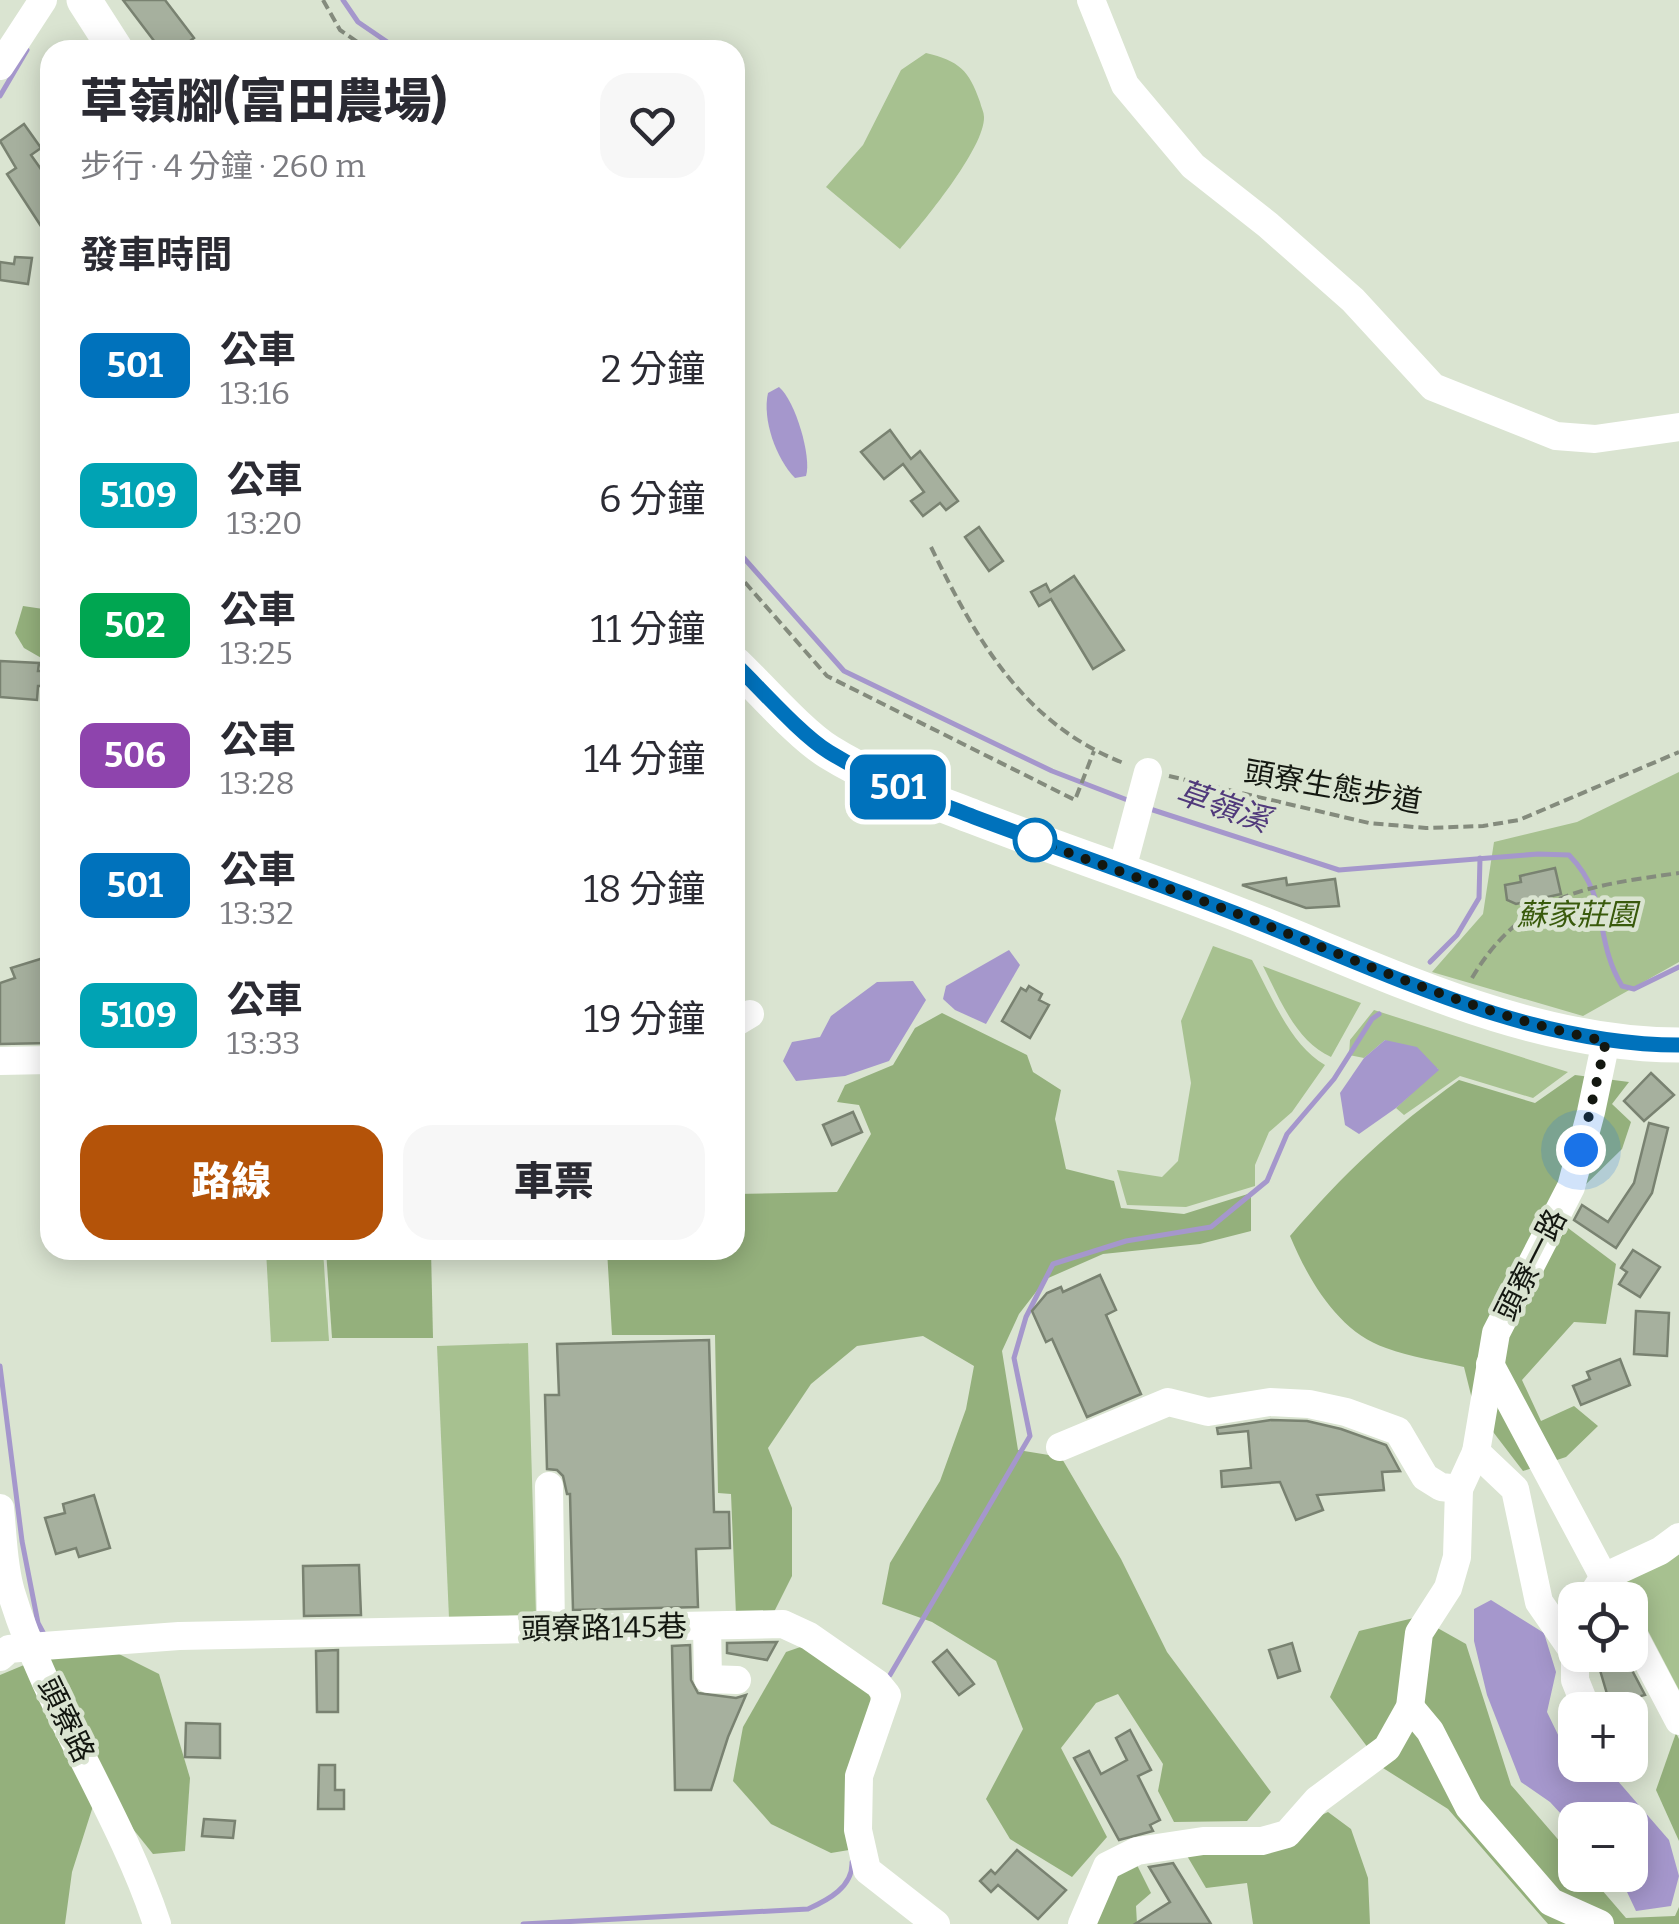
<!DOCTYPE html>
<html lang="zh-TW">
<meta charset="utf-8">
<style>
:root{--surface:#fff;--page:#f7f7f7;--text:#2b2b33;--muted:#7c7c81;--accent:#b45309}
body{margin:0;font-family:Bitter,"Noto Sans TC",serif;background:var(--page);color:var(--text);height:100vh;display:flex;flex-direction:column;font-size:38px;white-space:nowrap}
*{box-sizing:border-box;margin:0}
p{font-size:32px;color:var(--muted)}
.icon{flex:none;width:55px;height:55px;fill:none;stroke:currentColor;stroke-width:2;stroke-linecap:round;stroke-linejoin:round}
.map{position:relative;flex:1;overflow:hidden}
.panel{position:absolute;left:40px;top:40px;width:705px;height:1220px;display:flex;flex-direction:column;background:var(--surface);border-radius:30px;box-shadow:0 5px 25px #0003}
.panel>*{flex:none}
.badge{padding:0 20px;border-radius:15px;font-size:35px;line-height:65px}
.fabs{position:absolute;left:1558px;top:1582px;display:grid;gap:20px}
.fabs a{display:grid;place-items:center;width:90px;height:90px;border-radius:20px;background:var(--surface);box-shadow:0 5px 25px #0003;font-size:50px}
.you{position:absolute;width:50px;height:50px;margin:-25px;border:8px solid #fff;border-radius:50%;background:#1a73e8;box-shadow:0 0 0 15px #1a73e833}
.map>.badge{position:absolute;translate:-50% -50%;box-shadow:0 0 0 5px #fff}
h2{padding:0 40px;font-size:38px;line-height:90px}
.round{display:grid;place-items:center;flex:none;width:105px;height:105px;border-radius:30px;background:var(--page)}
.overview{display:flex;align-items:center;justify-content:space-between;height:170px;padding:0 40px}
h1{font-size:48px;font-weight:800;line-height:75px}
.cta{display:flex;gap:20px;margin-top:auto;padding:20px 40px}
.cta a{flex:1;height:115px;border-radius:30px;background:var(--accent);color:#fff;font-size:40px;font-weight:800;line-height:115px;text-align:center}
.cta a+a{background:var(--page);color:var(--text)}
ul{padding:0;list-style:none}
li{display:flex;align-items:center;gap:30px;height:130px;padding:0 40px}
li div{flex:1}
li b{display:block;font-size:38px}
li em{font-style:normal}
li .badge{min-width:110px;font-weight:700;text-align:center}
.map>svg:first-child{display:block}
.green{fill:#a7c190}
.forest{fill:#94b07c}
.water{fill:#a597cc}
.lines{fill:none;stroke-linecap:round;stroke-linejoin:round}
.stream{stroke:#a597cc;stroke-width:5}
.building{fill:#a6b09e;stroke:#798271;stroke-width:2.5}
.path{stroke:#848b7d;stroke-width:4;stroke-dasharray:10 5;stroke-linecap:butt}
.minor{stroke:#fff;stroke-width:28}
.major{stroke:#fff;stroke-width:35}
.line-casing{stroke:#fff;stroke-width:22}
.line{stroke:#0072bc;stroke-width:15}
.walk{stroke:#131710;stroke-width:10;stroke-dasharray:0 18}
.stop-dot{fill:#fff;stroke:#0072bc;stroke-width:5}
.labels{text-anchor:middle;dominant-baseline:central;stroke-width:9;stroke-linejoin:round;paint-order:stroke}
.street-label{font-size:30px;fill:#131710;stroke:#dae4d1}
.park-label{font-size:30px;font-style:italic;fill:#395a0c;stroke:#dae4d1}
.water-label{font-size:32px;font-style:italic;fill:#50397b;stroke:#dae4d1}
</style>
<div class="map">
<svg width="1679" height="1924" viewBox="0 0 1679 1924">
<rect width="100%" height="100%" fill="#dae4d1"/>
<g class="green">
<path d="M926,53C959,61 969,70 980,102C981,107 984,112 984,117C985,148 921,225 900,249L826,187L863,145L901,70Z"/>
<path d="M1679,772V962L1583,1016L1432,972L1483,914L1494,842L1577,822Z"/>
<path d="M1213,946L1252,960C1271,995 1290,1045 1325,1065L1292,1112L1269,1132L1255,1165V1186L1186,1207L1127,1205L1117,1170L1162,1177L1178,1161L1191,1083L1181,1021Z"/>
<path d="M1263,966L1361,1003L1331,1057C1296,1041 1280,1000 1263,966Z"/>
<path d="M1374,1010L1568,1072L1533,1098L1460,1076L1404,1115L1396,1108L1438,1069L1385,1040L1364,1058L1349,1055L1350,1040Z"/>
<path d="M266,1250H323L329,1341L271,1342Z"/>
<path d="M528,1343L536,1616L449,1618L437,1346Z"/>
<path d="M1679,1540V1690L1622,1581Z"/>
</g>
<g class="forest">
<path d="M23,606L50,610V663L24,648L15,633Z"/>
<path d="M942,1013L1027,1055L1033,1072L1061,1090L1055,1119L1066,1169L1114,1181L1121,1208L1184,1214L1251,1193V1231L1200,1244L1103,1254L1046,1279L1019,1314L1002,1351L1018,1450L1061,1457L1121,1559L1167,1652L1271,1792L1247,1821L1174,1822L1158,1791L1163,1764L1118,1694L1096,1703L1061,1748L1107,1837L1072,1877L1010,1839L986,1799L1023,1729L996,1661L932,1622L882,1604L890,1563L940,1481L966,1409L974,1366L923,1336L857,1346L811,1384L768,1448L792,1508V1576L773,1614L736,1615L731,1494L718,1493L715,1335H612L607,1250H735V1194L837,1192L871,1134L859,1105L837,1102L845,1085L893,1065L915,1028Z"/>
<path d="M1575,1075L1629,1082L1612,1104L1631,1122L1622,1149L1578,1192L1560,1222L1616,1264L1606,1324L1574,1322L1522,1380L1541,1421L1574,1406L1598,1426L1566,1457L1523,1471L1474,1407L1464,1367C1438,1361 1411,1357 1386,1348C1338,1332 1308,1279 1290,1236C1346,1171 1390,1130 1459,1080L1535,1103Z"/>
<path d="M326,1250H431L433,1338H332Z"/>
<path d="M1418,1617L1466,1644L1511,1785L1575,1859V1875H1589L1626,1918L1675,1916L1679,1907V1924H1548L1448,1809L1383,1768L1330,1697L1359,1631Z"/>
<path d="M809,1644L867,1685L872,1705L849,1850L831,1853L771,1824L733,1781L743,1727L786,1652Z"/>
<path d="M111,1650L159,1674L190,1778L185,1851L153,1854L133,1829L43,1656Z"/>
<path d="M24,1665L93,1806L72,1872L65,1924H0V1675Z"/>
<path d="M1676,1733L1679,1739V1841L1656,1790Z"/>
<path d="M1328,1812L1351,1829L1368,1878L1370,1924H1253L1247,1883L1206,1888L1183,1849L1254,1847Z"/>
<path d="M1121,1861L1137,1865L1151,1893L1136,1906L1137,1924H1076Z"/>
</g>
<g class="water">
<path d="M779,387C795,400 812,457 806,476L795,478C776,459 762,419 768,393Z"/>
<path d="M1009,950L1020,965L986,1024L955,1010L943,999L946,986Z"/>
<path d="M913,981L926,1000L889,1061L845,1076L796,1081L783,1061L792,1042L820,1037L831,1016L877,982Z"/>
<path d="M1385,1040L1417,1047L1439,1070L1396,1108L1359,1134L1345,1125L1340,1093L1364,1058Z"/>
<path d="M1491,1600L1544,1633L1556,1672L1547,1712L1563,1745L1575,1750V1765H1604L1669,1840L1679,1876L1671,1906L1636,1911L1619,1875H1630V1820H1575V1829L1550,1802L1521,1782L1487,1695L1474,1641V1609Z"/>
</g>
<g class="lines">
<g class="stream">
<path d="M343,0L358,22L399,50"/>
<path d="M0,96L27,50"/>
<path d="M735,548L844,671L1052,771L1130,801"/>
<path d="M1150,809L1339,870L1538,854L1569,855C1611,898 1593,938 1622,986L1634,989L1679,967"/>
<path d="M1430,962L1457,935L1479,898L1480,858"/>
<path d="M0,1366L22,1541L38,1623L46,1638"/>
<path d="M890,1675L1030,1436L1014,1358L1026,1317L1053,1264L1126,1241L1211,1227L1267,1181L1287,1134L1334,1079L1372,1019L1379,1014"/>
<path d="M523,1924L808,1909C828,1900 853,1887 852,1862"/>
</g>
</g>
<g class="building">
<path d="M123,0H165L194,38L178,50H161Z"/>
<path d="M24,124L41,148L31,155L50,182V240L7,174L16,168L0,141Z"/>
<path d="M15,257L32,258L28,284L0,280V262L14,264Z"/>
<path d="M890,430L911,459L920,451L958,501L946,510L940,503L923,516L911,501L924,492L903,464L884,479L861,452Z"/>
<path d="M979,527L1003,561L989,571L965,537Z"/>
<path d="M1074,576L1124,650L1093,669L1051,599L1039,606L1031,592L1046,584L1050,592Z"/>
<path d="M0,661L39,663L38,671H50V686H38L37,700L0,697Z"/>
<path d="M1555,868L1561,894L1516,904L1507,900L1505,885L1521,882L1520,876Z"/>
<path d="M1286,878L1287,885L1335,879L1339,906L1306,908L1242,885Z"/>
<path d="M50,956V1043L0,1044V983L15,978L11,968Z"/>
<path d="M1029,986L1042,994L1039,1000L1049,1005L1030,1038L1002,1021L1021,988L1026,991Z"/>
<path d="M1651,1073L1674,1095L1644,1121L1624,1101Z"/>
<path d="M853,1112L862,1132L832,1145L823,1125Z"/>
<path d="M1649,1123L1668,1128L1652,1193L1616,1248L1574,1220L1582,1205L1608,1222L1634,1183Z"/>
<path d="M1633,1250L1660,1267L1640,1297L1619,1284L1627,1272L1621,1268Z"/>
<path d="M1100,1275L1116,1310L1106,1315L1141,1394L1087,1417L1052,1339L1046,1342L1032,1311L1047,1293L1061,1287L1063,1292Z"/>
<path d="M1636,1311L1669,1313L1667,1356L1634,1354Z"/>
<path d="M709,1340L714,1512H729L730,1548L696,1549L698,1607L573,1610L570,1494H567L563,1476L557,1470L547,1469L545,1395H559L557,1344Z"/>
<path d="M1620,1359L1630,1385L1581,1405L1573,1386L1590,1379L1587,1372Z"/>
<path d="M1271,1420L1307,1421L1341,1429L1386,1445L1400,1471L1382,1472L1384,1490L1317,1495L1323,1510L1296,1520L1280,1482L1222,1487L1221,1471L1251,1468L1248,1431L1218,1434L1217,1428Z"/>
<path d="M94,1495L110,1548L79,1557L76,1548L56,1554L45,1518L65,1513L63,1504Z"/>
<path d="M359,1565L361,1615L304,1616L303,1566Z"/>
<path d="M777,1642L767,1660L727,1653V1643Z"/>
<path d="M1292,1643L1300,1671L1278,1678L1269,1650Z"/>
<path d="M690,1645L691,1680L698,1693L736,1698L746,1695L728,1737L711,1790H675L672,1646Z"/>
<path d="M338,1650V1712H317L316,1651Z"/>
<path d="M947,1650L974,1684L959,1695L933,1662Z"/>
<path d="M1616,1655H1624L1645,1695L1610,1704L1597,1660Z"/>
<path d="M186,1723L220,1724V1758L185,1757Z"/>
<path d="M1130,1730L1151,1770L1138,1776L1160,1820L1150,1825L1153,1831L1119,1840L1074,1758L1089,1751L1101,1774L1127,1760L1116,1738Z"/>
<path d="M319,1765H335V1790H344V1809H318Z"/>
<path d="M204,1819L235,1821L233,1838L202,1836Z"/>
<path d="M1017,1850L1066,1890L1038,1919L998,1885L991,1892L980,1881L991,1870L995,1874Z"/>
<path d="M1173,1863L1211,1924H1135L1170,1902L1149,1867Z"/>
</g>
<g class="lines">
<g class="path">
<path d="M323,0L340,30L369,50"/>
<path d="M931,547C977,641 1024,725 1126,764"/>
<path d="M735,571L827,676L1075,800L1094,751"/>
<path d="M1169,776L1369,823L1426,828L1483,826L1519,820L1679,752"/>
<path d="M1472,978C1522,893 1588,886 1679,873"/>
</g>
<g class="minor">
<path d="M1091,0L1125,85L1193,166L1268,225L1353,300L1433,387L1556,436L1595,439L1679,427"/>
<path d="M0,66L43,0"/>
<path d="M1121,873L1148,772"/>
<path d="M735,1023L750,1014"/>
<path d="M0,1061L50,1060"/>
<path d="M1490,1364L1616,1600"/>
<path d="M1060,1447L1168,1402L1208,1412L1270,1402L1309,1404L1346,1412L1398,1431L1425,1477L1441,1487L1459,1489L1476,1452L1496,1333L1571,1187L1591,1112L1606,1041"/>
<path d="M1476,1452L1515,1489L1539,1602L1575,1654"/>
<path d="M549,1486L551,1629"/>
<path d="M0,1508C3,1535 3,1566 11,1592C46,1708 119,1809 157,1924"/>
<path d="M1589,1600L1604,1577L1660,1551L1679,1537"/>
<path d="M707,1626L708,1679L737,1680"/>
<path d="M1630,1628L1679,1721"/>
<path d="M1575,1653V1680L1587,1710"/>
<path d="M0,1657L9,1649L30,1647L179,1636L783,1624L809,1636L878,1684L887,1695L859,1776L858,1830L867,1870L936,1924"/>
<path d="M1410,1707L1430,1731L1469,1807L1551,1902L1600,1924"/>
<path d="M1082,1924L1107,1866L1137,1851L1203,1841H1262L1287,1834L1317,1800L1387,1748L1410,1707L1419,1633L1448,1588L1457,1557L1459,1489"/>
</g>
<g class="major">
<path d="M84,0L116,50"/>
<path d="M735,664C760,688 801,735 829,752C874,780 925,798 974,817C1057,849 1141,877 1224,909C1369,964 1520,1045 1679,1045"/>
</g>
</g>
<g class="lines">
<g class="line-casing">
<path id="line" d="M735,664C760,688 801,735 829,752C874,780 925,798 974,817C1057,848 1141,877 1224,909C1369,964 1521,1045 1679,1045"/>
</g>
<use href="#line" class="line"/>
<path class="walk" d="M1035,840C1097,864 1160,885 1222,908C1349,956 1472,1015 1606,1041L1581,1150"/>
</g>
<circle class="stop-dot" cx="1035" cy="840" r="20"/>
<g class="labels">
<g class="street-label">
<text transform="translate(1333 787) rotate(10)">頭寮生態步道</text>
<text transform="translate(1531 1265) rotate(-63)">頭寮一路</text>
<text transform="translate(604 1628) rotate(-1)">頭寮路145巷</text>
<text transform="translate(66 1720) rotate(64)">頭寮路</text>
</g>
<g class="park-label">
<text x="1577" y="915">蘇家莊園</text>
</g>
<g class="water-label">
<text transform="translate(1223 806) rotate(19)">草嶺溪</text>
</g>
</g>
</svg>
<div class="fabs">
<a><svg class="icon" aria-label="locate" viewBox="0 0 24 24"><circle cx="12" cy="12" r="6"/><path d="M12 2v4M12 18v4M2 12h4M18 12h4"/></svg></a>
<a>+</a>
<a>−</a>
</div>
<div class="you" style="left:1581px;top:1150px"></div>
<b class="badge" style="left:898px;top:787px;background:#0072bc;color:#fff">501</b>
<section class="panel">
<div class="overview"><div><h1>草嶺腳(富田農場)</h1><p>步行 · 4 分鐘 · 260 m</p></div><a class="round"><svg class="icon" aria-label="heart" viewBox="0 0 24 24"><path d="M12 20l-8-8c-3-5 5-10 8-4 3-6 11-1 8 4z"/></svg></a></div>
<h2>發車時間</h2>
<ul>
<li><span class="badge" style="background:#0072bc;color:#fff">501</span><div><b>公車</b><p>13:16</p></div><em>2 分鐘</em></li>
<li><span class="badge" style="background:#00a3b4;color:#fff">5109</span><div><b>公車</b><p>13:20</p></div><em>6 分鐘</em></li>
<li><span class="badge" style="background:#00a651;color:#fff">502</span><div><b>公車</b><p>13:25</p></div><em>11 分鐘</em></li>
<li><span class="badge" style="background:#8e44ad;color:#fff">506</span><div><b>公車</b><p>13:28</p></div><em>14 分鐘</em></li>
<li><span class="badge" style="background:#0072bc;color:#fff">501</span><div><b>公車</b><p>13:32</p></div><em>18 分鐘</em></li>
<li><span class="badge" style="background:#00a3b4;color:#fff">5109</span><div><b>公車</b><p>13:33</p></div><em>19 分鐘</em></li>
</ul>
<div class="cta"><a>路線</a><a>車票</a></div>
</section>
</div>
